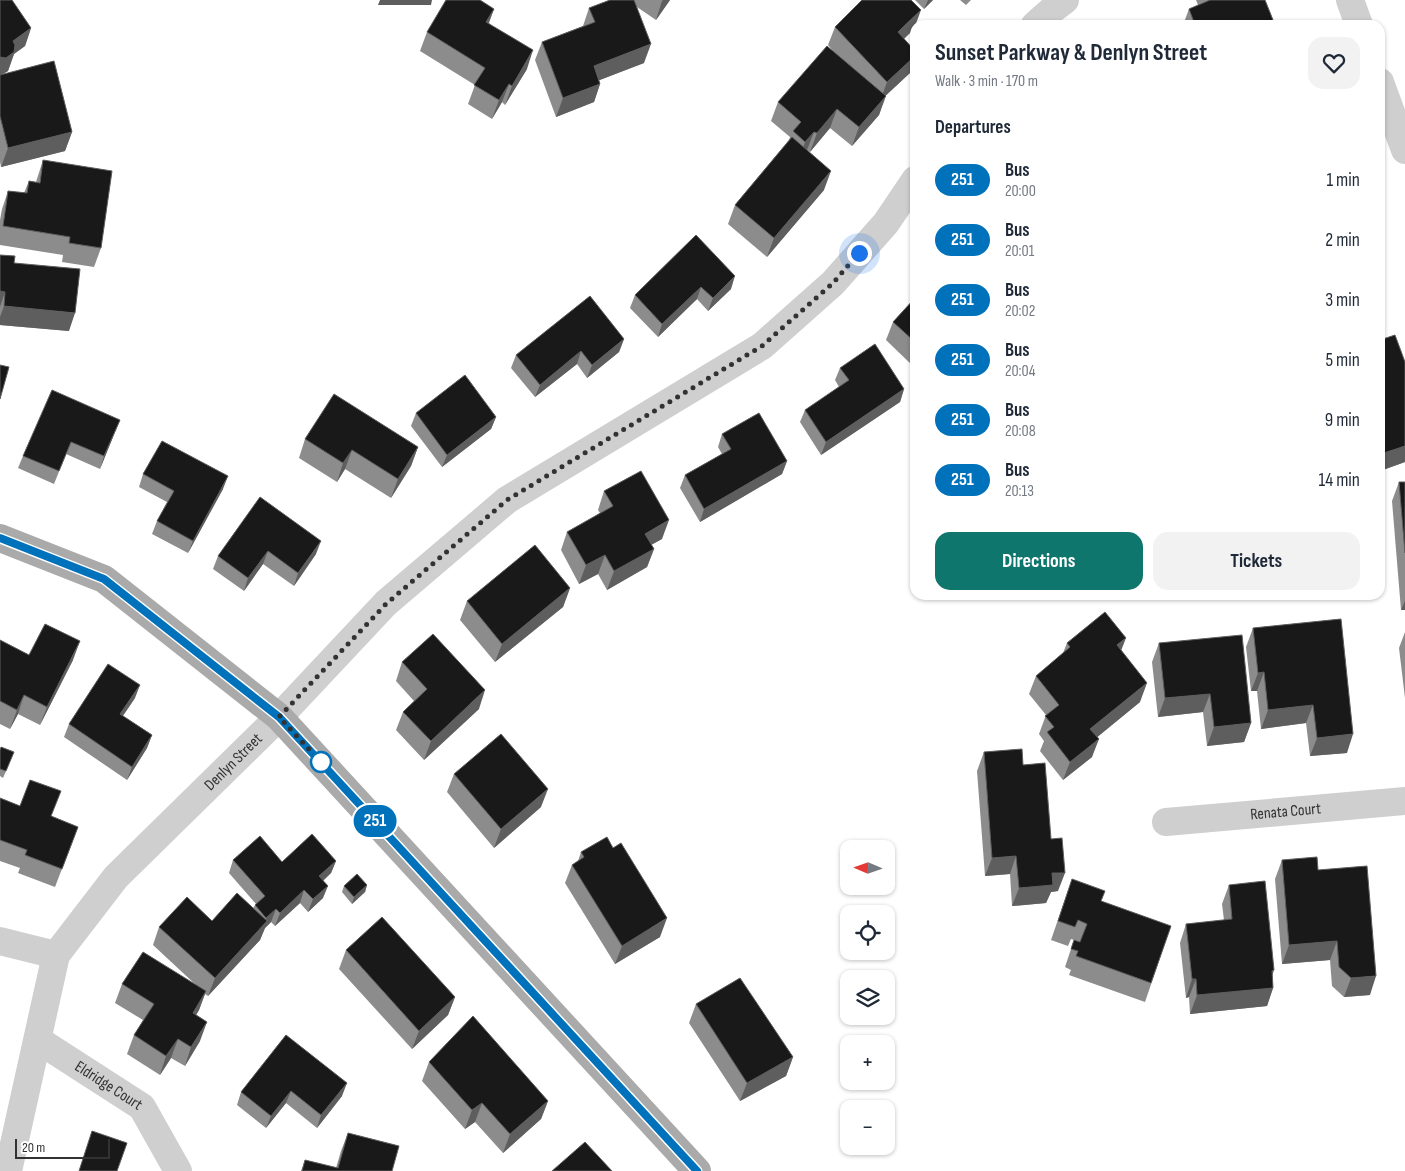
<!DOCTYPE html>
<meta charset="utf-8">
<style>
:root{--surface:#fff;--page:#f2f2f3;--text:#1f2937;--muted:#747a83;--accent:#0f766e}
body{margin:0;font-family:"Sofia Sans Condensed",sans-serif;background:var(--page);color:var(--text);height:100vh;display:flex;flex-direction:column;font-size:19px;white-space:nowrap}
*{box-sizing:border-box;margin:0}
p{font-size:16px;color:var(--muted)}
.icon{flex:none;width:28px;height:28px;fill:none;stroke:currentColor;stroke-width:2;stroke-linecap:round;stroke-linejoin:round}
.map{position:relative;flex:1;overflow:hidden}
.drawer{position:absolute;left:910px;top:20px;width:475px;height:580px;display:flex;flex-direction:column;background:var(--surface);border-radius:15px;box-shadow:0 1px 4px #0004}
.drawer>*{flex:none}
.badge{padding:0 10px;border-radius:16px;font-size:18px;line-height:32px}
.needle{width:32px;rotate:272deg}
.fabs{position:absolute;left:840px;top:840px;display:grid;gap:10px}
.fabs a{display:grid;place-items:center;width:55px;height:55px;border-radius:10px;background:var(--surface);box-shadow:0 1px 4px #0004;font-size:25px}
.scale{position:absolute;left:15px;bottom:12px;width:95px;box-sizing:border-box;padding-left:5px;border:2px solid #323232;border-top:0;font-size:14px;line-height:18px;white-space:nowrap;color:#323232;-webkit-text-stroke:4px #fff;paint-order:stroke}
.you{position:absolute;width:25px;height:25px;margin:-12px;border:4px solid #fff;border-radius:50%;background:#1a73e8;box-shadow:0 0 0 8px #1a73e833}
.map>.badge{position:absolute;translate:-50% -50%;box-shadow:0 0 0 2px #fff}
h2{padding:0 25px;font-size:19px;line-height:45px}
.round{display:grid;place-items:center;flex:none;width:52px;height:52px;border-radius:15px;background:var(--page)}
.headline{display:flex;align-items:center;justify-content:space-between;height:85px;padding:0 25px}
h1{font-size:24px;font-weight:700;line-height:38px}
.primary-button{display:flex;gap:10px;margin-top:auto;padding:10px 25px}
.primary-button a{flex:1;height:58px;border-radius:15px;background:var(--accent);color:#fff;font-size:20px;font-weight:700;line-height:58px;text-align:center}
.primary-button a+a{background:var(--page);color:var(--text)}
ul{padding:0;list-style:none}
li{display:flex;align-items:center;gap:15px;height:60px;padding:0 25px}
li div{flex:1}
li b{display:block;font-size:19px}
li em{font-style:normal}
li .badge{min-width:55px;font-weight:700;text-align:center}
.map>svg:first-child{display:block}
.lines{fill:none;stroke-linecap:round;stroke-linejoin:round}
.minor{stroke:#cfcfcf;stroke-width:28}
.major{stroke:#aaa;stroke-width:28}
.wall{fill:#8c8c8c}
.shaded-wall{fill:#5e5e5e}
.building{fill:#191919;stroke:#5e5e5e}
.line-casing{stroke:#fff;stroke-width:11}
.line{stroke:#0072bc;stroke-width:8}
.walk{stroke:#323232;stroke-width:5;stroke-dasharray:0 9}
.stop-dot{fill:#fff;stroke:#0072bc;stroke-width:2.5}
.labels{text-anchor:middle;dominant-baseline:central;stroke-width:5;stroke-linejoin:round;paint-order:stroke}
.street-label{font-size:16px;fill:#323232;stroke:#fff}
</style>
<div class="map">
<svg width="1405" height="1171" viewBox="0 0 1405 1171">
<rect width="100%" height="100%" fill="#fff"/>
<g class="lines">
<g class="minor">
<path d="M1350,0L1359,25"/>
<path d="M1035,25L1053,9L1065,0"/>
<path d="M1380,82L1405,150"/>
<path id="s1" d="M1166,822L1405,801"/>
<path d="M0,941L56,955"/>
<path id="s2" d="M38,1040L142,1107L178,1171"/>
<path id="s3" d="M8,1171L56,955L116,877L279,717L386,603L507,500L762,346L833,283L886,223L915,180"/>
</g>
<path class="major" d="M0,538L104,579L279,717L697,1171"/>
</g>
<g class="wall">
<path d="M0,0L31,28L25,46L14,54L8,71L2,74L72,132L65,151L1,167L0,162Z"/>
<path d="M610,0H670L656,20L637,7L644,63L599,80L600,84L594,102L556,117L535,60L542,42L583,26L589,8Z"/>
<path d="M915,0H933L924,9Z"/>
<path d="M960,0H971L966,5Z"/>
<path d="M1196,0H1265L1275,25H1183L1189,9L1198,5Z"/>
<path d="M494,9L489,23L527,69L505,105L502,102L492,119L468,104L475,85L420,51L427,32Z"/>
<path d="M835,27L914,29L904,39L911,72L885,96L879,115L852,146L830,128L810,152L807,150L824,190L767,257L728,224L735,205L789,140L790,137L771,121L778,102L834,52L828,45Z"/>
<path d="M43,160L101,248L94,267L62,262L63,255L0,245V220L2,209L8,191L24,193L29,181L36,182Z"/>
<path d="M696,235L731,289L708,311L697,299L658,337L630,308L635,295Z"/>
<path d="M0,255L14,263L69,331L0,325Z"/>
<path d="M915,298V368L886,340L893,322Z"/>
<path d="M624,339L619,352L587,378L577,364L535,397L511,368L516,355Z"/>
<path d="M1380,340L1405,462L1380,471Z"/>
<path d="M840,368L904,389L900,402L821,455L800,422L805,410L839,387L835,380Z"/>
<path d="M416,413L496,417L491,429L442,467L411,426Z"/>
<path d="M120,420L115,432L100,469L66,454L54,484L18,468L23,456Z"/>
<path d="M722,434L787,461L782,474L700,522L680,488L685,475L722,454L718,447Z"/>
<path d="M305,439L418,447L411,466L391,498L345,469L337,482L299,458Z"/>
<path d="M143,474L223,489L188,553L152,534L157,521L167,502L139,487Z"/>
<path d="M1399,482H1405V610H1401L1392,501Z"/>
<path d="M604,491L662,539L651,545L654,549L647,567L607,590L598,574L579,584L561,550L567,532L600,513L598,510Z"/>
<path d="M260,497L316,554L294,586L263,564L244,591L213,569L218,556Z"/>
<path d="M570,588L563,607L495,662L460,620L467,601Z"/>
<path d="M1341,619L1347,753L1310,756L1306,723L1261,729L1257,691H1251L1246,647L1253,628Z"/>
<path d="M1405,632V698L1399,648Z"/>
<path d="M0,640L29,655L73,660L40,725L18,714L10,729L0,724Z"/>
<path d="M1067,643L1121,650L1140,702L1097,737L1092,757L1063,780L1040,751L1044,741L1039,734L1046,715L1029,694L1036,676L1063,653Z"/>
<path d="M1159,643L1251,723L1244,742L1207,746L1203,712L1158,717L1152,662Z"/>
<path d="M402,662L479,709L424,760L396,730L403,712L414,701L396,681Z"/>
<path d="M135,698L123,716L152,735L147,748L127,780L64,737L69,724Z"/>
<path d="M0,750L14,752L3,778L0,776Z"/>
<path d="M984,752L1023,765L1051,839L1058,891L1051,892L1046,903L1012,906L1010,874L985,876L977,771Z"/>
<path d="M454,774L541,807L494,848L447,792Z"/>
<path d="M0,798L20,806L51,816L78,827L55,887L18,873L20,868L0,861Z"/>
<path d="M581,852L660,937L615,964L565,883L572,865L578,861Z"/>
<path d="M233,860L282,862L336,861L331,873L323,881V898L308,912L300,903L275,926L271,922L265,928L260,940L208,996L205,994L199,1010L196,1015L200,1041L185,1066L171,1058L160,1075L127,1054L134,1035L143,1020L115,1003L122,984L196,985L153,945L159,927L212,921L253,908L256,904L229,873Z"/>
<path d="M1282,860L1318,870L1370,995L1344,997L1332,986L1330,960L1282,964L1275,879Z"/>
<path d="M1072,879L1101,901L1171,926L1145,1002L1069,975L1071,970L1065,967L1074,940L1071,939L1068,946L1051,940Z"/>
<path d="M367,885L365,892L352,904L342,892L344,886Z"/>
<path d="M1229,885L1272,976L1273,988L1267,1006L1190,1014L1189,997L1186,998L1180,943L1186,924L1224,920L1222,904Z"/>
<path d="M346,950L455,997L448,1015L412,1049L339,969Z"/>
<path d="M696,1004L793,1057L786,1076L740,1101L689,1023Z"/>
<path d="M286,1035L342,1096L317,1128L286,1103L266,1128L237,1105L241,1092Z"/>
<path d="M429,1062L548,1101L541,1119L503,1153L475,1122L465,1129L422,1081Z"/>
<path d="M348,1133L392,1171H301L305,1160L336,1168L341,1151Z"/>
</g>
<g class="shaded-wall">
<path d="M380,0H432L431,5H378Z"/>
<path d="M663,0H670L656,20L662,1Z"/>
<path d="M928,0H933L924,9Z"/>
<path d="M494,9L487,27L486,22Z"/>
<path d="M921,10L914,29L891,51L898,32Z"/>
<path d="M31,28L25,46L14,54L8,71L0,76V57L13,41Z"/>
<path d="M651,44L644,63L587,85L594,66Z"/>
<path d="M533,50L527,69L505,105L512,86Z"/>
<path d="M915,56V60L911,72L880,101L887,82Z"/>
<path d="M509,84L502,102L492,119L499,100Z"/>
<path d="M600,84L594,102L556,117L563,98Z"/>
<path d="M886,96L879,115L852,146L859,127Z"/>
<path d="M837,109L830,128L810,152L817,133Z"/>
<path d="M72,132L65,151L1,167L8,148Z"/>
<path d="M814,132L807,150L799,161L805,142Z"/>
<path d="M831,171L824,190L767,257L774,238Z"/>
<path d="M735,276L731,289L708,311L713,298Z"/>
<path d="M701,287L697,299L658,337L662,324Z"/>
<path d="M0,291L5,292L0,307Z"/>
<path d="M4,306L75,313L69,331L0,325V317Z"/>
<path d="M624,339L619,352L587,378L592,365Z"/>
<path d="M581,351L577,364L535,397L540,385Z"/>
<path d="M904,389L900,402L821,455L826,442Z"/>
<path d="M496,417L491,429L442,467L447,455Z"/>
<path d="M120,420L115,432L100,469L104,456Z"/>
<path d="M1405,446V462L1380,471V464L1384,453Z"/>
<path d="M418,447L411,466L391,498L398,479Z"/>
<path d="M352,450L345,469L337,482L343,463Z"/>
<path d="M787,461L782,474L700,522L704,509Z"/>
<path d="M228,476L223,489L188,553L193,541Z"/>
<path d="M669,520L662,539L638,552L645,534Z"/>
<path d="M321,541L316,554L294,586L298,573Z"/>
<path d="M654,549L647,567L607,590L614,571Z"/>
<path d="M268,551L263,564L244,591L248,578Z"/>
<path d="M605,555L598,574L579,584L586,565Z"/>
<path d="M570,588L563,607L495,662L502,644Z"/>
<path d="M1405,601V610H1401Z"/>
<path d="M1126,638L1119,656L1117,645Z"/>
<path d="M80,641L73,660L40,725L47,707Z"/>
<path d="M1264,672L1257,691H1251L1258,673Z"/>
<path d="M1147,683L1140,702L1084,748L1090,729Z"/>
<path d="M140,685L135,698L115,727L120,714Z"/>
<path d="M485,690L479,709L424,760L431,741Z"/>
<path d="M1210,694L1203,712L1158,717L1165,698Z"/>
<path d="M24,695L18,714L10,729L17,710Z"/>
<path d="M1313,705L1306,723L1261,729L1268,710Z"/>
<path d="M1251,723L1244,742L1207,746L1214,727Z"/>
<path d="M1353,734L1347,753L1310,756L1317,738Z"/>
<path d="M152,735L147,748L127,780L132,767Z"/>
<path d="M1099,739L1092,757L1063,780L1070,762Z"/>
<path d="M548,789L541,807L494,848L501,829Z"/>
<path d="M1016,856L1010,874L985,876L992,858Z"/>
<path d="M336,861L331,873L314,889L319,876Z"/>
<path d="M1052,873H1065L1058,891L1051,892L1046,903L1012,906L1019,888Z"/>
<path d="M367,885L365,892L352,904L354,897Z"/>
<path d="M328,886L323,898L308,912L313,899Z"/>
<path d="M304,890L300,903L275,926L280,913Z"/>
<path d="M276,909L271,922L265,928L260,940L208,996L215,978L263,925L266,918Z"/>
<path d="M667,918L660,937L615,964L622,946Z"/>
<path d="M1337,941L1330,960L1282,964L1289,945Z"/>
<path d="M1274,970L1268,988H1273L1267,1006L1190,1014L1197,995Z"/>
<path d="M1376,976L1370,995L1344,997L1351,978Z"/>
<path d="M1192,979H1196L1189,997L1186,998Z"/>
<path d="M206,991L199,1010L186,1032L193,1013Z"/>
<path d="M455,997L448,1015L412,1049L419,1031Z"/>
<path d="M207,1022L200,1041L185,1066L191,1047Z"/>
<path d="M178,1039L171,1058L160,1075L166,1056Z"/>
<path d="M793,1057L786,1076L740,1101L747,1083Z"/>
<path d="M347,1083L342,1096L317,1128L321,1115Z"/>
<path d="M291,1091L286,1103L266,1128L271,1116Z"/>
<path d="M548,1101L541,1119L503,1153L510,1134Z"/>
<path d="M482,1103L475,1122L465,1129L472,1110Z"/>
</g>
<g class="building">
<path d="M0,0H12L31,28L13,41L15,45L14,52L6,58L0,57Z"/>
<path d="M446,0H480L494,9L486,22L533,50L512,86L509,84L499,100L474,85L485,68L427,32Z"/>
<path d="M610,0H634L651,44L594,66L600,84L563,98L542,42L595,22L589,8Z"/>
<path d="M862,0H911L921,10L898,32L915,51V56L887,82L835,27Z"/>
<path d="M1210,0H1265L1275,25H1195L1189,9Z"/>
<path d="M827,46L886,96L859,127L837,109L817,133L814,132L805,142L793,131L801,122L778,102Z"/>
<path d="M54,61L72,132L8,148L0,116V75Z"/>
<path d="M792,137L831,171L774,238L735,205Z"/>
<path d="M43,160L112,171L101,248L69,243L70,237L3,226L8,191L27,193L29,181L40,183Z"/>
<path d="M696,235L735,276L713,298L701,287L662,324L635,295Z"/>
<path d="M0,255L15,256L14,263L80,269L75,313L4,306L5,292L0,291Z"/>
<path d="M590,296L624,339L592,365L581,351L540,385L516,355Z"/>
<path d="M915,298V342L893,322Z"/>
<path d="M1395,335L1405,362V446L1384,453L1380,443V340Z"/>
<path d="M875,344L904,389L826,442L805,410L849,380L840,368Z"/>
<path d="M0,365L9,367L0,399Z"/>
<path d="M465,375L496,417L447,455L416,413Z"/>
<path d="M52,390L120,420L104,456L71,442L59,471L23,456Z"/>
<path d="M334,394L418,447L398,479L352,450L343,463L305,439Z"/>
<path d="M759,413L787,461L704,509L685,475L731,449L722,434Z"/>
<path d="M162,441L228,476L193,541L157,521L174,491L143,474Z"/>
<path d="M641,471L669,520L645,534L654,549L614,571L605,555L586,565L567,532L613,506L604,491Z"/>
<path d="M1399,482H1405V553Z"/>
<path d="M260,497L321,541L298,573L268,551L248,578L218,556Z"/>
<path d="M535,545L570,588L502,644L467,601Z"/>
<path d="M1105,612L1126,638L1117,645L1147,683L1090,729L1099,739L1070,762L1047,732L1054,727L1045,716L1059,705L1036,676L1070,647L1067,643Z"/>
<path d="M1341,619L1353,734L1317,738L1313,705L1268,710L1264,672L1258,673L1253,628Z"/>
<path d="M45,624L80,641L47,707L24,695L17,710L0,701V640L29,655Z"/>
<path d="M433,634L485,690L431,741L403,712L427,689L402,662Z"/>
<path d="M1242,635L1251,723L1214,727L1210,694L1165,698L1159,643Z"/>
<path d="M108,664L140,685L120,714L152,735L132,767L69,724Z"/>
<path d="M501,734L548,789L501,829L454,774Z"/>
<path d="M1,747L14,752L6,771L0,769V750Z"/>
<path d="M1022,749L1023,765L1045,763L1051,839L1062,838L1065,873H1052L1053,885L1019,888L1016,856L992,858L984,752Z"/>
<path d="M30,780L61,791L51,816L78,827L62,869L25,855L27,850L0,840V798L20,806Z"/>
<path d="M312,834L336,861L319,876L328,886L313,899L304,890L280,913L276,909L266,918L255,905L265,896L233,860L260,836L282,862Z"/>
<path d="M607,837L613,848L621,843L667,918L622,946L572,865L584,857L581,852Z"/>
<path d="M1317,857L1318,870L1367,866L1376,976L1351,978L1339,967L1337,941L1289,945L1282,860Z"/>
<path d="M357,874L367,885L354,897L344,886Z"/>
<path d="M1072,879L1105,891L1101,901L1171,926L1151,983L1076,956L1078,951L1071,949L1074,940L1080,942L1087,924L1078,920L1075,927L1058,921Z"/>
<path d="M1265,881L1274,970L1272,971L1273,988L1197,995L1196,979H1192L1186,924L1232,919L1229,885Z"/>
<path d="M237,893L267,921L215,978L159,927L187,897L212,921Z"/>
<path d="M382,917L455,997L419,1031L346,950Z"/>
<path d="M143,952L206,991L193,1013L207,1022L191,1047L178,1039L166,1056L134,1035L154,1004L122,984Z"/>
<path d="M740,978L793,1057L747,1083L696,1004Z"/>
<path d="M473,1016L548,1101L510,1134L482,1103L472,1110L429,1062Z"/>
<path d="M286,1035L347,1083L321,1115L291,1091L271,1116L241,1092Z"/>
<path d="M92,1131L127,1143L117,1171H79Z"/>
<path d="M348,1133L399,1146L392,1171H302L305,1160L338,1168Z"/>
<path d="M585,1142L612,1171H552Z"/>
</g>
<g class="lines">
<g class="line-casing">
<path id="line" d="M0,538L104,579L279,717L697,1171"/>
</g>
<use href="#line" class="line"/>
<path class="walk" d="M321,762L279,717L386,604L507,500L762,346L833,283L859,253"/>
</g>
<circle class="stop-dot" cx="321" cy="762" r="10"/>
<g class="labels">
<g class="street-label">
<text stroke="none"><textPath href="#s3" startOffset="484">Denlyn Street</textPath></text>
<text stroke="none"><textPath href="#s1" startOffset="120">Renata Court</textPath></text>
<text stroke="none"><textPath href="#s2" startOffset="84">Eldridge Court</textPath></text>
</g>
</g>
</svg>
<div class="fabs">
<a><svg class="needle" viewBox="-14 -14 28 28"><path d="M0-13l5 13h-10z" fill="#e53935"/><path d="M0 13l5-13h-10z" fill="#747a83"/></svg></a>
<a><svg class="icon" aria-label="locate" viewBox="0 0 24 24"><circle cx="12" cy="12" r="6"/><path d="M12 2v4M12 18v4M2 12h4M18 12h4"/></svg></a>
<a><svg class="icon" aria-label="layers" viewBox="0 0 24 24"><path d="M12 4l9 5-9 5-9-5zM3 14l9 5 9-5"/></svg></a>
<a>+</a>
<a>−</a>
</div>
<div class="scale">20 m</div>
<div class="you" style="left:859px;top:253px"></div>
<b class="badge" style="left:375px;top:821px;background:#0072bc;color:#fff">251</b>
<section class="drawer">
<div class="headline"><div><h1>Sunset Parkway &amp; Denlyn Street</h1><p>Walk · 3 min · 170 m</p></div><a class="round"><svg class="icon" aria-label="heart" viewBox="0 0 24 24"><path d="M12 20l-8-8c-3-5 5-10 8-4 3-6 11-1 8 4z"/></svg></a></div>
<h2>Departures</h2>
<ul>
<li><span class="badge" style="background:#0072bc;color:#fff">251</span><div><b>Bus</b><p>20:00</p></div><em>1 min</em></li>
<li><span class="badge" style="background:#0072bc;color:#fff">251</span><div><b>Bus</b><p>20:01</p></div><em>2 min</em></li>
<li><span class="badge" style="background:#0072bc;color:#fff">251</span><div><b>Bus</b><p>20:02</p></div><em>3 min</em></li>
<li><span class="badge" style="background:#0072bc;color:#fff">251</span><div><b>Bus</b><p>20:04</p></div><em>5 min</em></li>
<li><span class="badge" style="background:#0072bc;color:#fff">251</span><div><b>Bus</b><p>20:08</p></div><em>9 min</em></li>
<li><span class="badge" style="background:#0072bc;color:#fff">251</span><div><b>Bus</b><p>20:13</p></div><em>14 min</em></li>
</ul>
<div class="primary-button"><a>Directions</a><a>Tickets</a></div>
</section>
</div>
